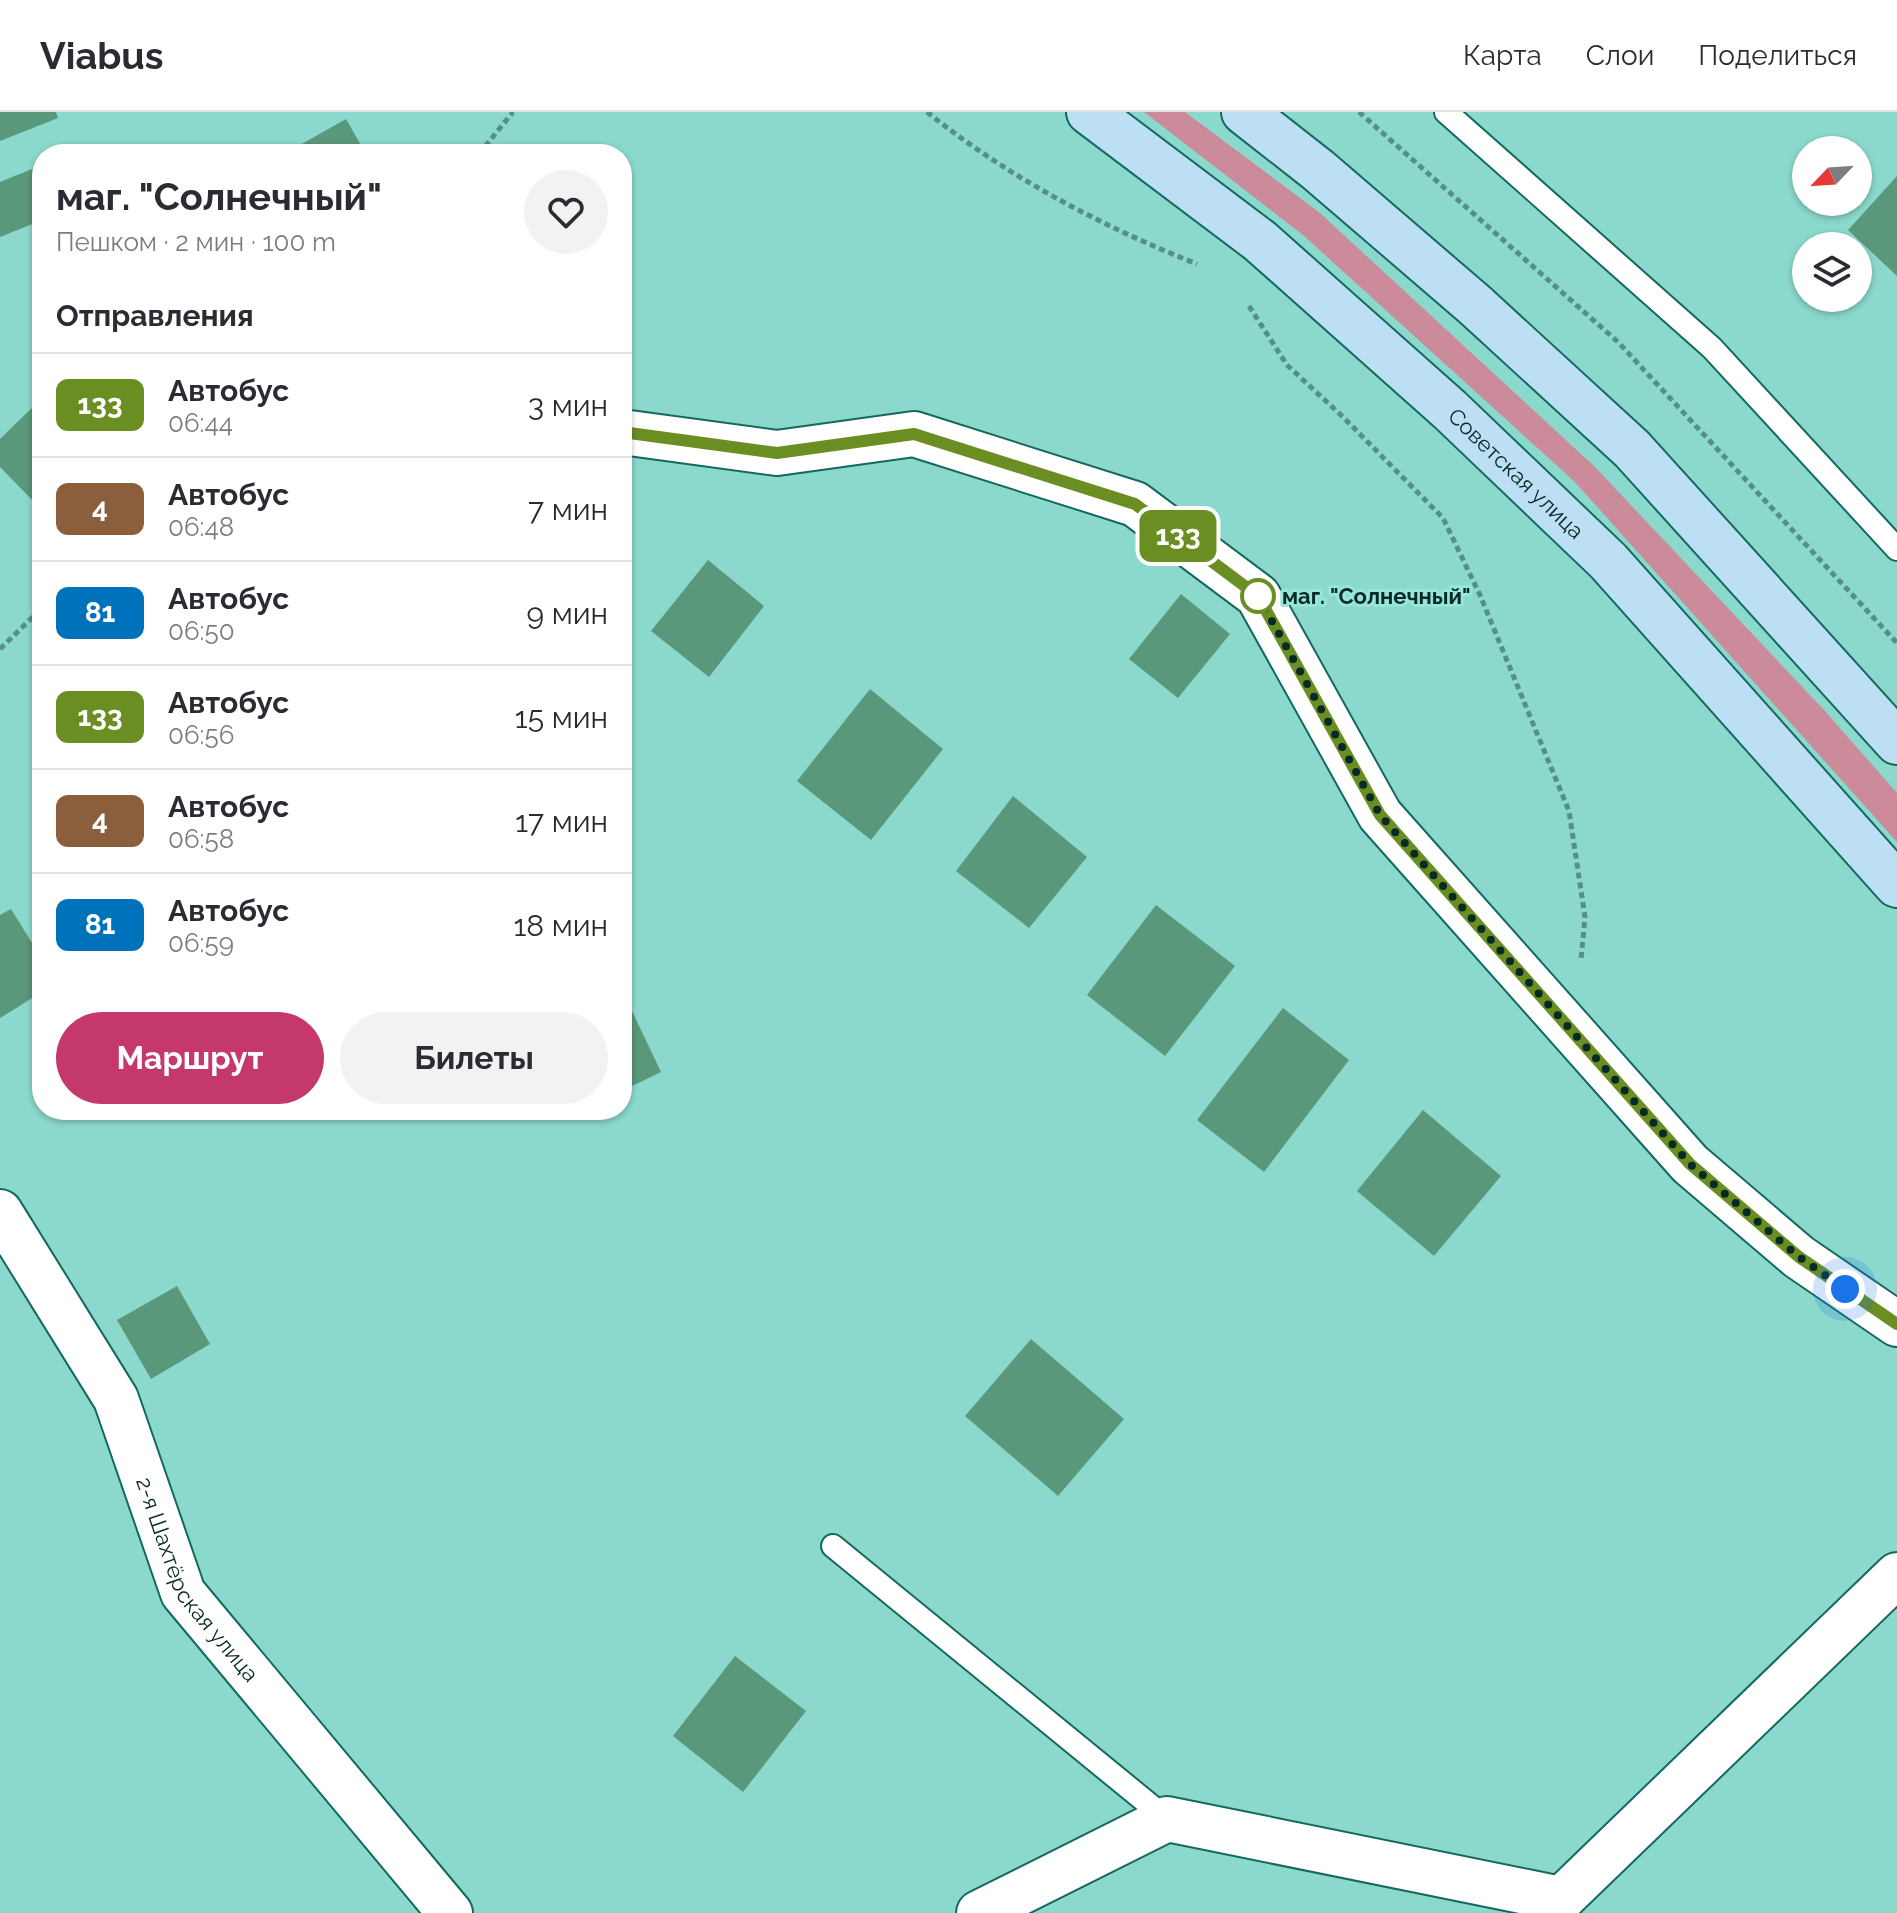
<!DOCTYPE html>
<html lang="ru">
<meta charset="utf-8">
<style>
:root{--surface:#fff;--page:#f2f2f3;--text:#2b2b33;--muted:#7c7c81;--line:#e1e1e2;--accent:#c4386b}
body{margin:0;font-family:Raleway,sans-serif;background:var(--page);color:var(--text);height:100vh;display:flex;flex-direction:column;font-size:30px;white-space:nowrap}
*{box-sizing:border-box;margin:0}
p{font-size:26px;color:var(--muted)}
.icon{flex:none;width:44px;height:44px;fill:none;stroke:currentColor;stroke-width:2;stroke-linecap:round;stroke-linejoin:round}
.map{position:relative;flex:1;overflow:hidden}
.drawer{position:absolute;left:32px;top:32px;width:600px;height:976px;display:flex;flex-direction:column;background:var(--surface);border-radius:32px;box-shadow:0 2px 6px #0004}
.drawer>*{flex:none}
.badge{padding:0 16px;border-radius:12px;font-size:28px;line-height:52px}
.needle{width:52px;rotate:245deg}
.fabs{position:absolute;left:1792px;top:24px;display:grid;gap:16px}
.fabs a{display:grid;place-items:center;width:80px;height:80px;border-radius:50%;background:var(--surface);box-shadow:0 2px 6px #0004;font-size:40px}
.you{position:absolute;width:40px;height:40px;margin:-20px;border:6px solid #fff;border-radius:50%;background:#1a73e8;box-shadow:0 0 0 12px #1a73e833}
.map>.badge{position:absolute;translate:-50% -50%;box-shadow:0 0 0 4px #fff}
h2{padding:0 24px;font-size:30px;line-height:72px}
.round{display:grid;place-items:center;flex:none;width:84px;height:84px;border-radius:42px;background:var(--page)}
.headline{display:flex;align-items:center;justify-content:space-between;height:136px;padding:0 24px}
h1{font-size:38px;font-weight:700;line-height:60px}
.cta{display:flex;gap:16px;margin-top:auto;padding:16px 24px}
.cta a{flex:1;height:92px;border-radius:48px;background:var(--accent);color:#fff;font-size:32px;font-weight:700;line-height:92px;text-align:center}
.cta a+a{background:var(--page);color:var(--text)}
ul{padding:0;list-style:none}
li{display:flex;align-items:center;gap:24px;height:104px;padding:0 24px;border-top:2px solid var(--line)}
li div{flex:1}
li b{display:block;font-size:30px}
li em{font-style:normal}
li .badge{min-width:88px;font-weight:700;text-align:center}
header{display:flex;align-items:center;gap:48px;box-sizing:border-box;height:112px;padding:0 40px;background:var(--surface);border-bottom:2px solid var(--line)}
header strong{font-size:38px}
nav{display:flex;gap:44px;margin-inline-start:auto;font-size:28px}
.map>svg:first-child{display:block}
.green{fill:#cb8b9b}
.building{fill:#5a987b}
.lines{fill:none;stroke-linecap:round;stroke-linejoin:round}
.service-casing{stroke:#13695f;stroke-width:26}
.minor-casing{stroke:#13695f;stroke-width:48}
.secondary-casing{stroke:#13695f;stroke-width:48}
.path{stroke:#559087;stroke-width:5;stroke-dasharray:6 4;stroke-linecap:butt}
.service{stroke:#fff;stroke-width:22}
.minor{stroke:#fff;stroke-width:44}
.secondary{stroke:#bddff4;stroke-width:44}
.line-casing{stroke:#fff;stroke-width:18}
.line{stroke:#6b8e23;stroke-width:12}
.walk{stroke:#082a26;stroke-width:8;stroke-dasharray:0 14.4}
.stop-dot{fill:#fff;stroke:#6b8e23;stroke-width:4}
.labels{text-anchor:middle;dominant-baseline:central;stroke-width:6;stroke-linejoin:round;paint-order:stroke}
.street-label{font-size:22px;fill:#082a26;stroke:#98e5d9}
.stop-label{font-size:22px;font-weight:bold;fill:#082a26;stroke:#98e5d9;text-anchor:start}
</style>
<header>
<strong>Viabus</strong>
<nav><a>Карта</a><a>Слои</a><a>Поделиться</a></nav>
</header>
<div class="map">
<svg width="1897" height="1801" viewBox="0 0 1897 1801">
<rect width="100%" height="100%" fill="#8bd8cc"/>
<path class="green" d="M1144,0H1185L1320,101L1595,355L1824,598L1897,681V730L1575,370L1303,123Z"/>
<g class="building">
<path d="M0,0H56L58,6L0,29Z"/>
<path d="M346,7L366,42H284Z"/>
<path d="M42,53V108L0,125V70Z"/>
<path d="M1897,64V164L1848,118Z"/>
<path d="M42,286V398L0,355V327Z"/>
<path d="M708,448L764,494L709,565L651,519Z"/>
<path d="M1181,482L1230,522L1178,586L1129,547Z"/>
<path d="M870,577L943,637L871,728L797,669Z"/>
<path d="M1013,684L1087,745L1029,816L956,759Z"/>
<path d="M1156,793L1235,854L1165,944L1087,883Z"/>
<path d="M11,797L42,847V880L0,906V803Z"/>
<path d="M1283,896L1349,948L1264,1060L1197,1008Z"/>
<path d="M632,899L661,960L622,979V904Z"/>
<path d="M1423,998L1501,1064L1434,1144L1357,1079Z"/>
<path d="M177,1174L210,1232L151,1267L117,1208Z"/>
<path d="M1031,1227L1124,1307L1058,1384L965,1304Z"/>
<path d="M735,1544L806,1599L743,1680L673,1624Z"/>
</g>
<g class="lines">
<g class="service-casing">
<g id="service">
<path d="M1446,0L1712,236L1897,437"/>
<path d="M833,1434L1167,1707"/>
</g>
</g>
<g class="minor-casing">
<g id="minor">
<path d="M622,320L777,341L914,322L1135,392L1258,484L1380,703L1690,1052L1799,1145L1897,1212"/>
<path id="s1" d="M0,1100L116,1287L183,1481L450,1801"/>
<path d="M979,1801L1167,1707L1561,1787"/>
<path d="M1547,1801L1897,1463"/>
</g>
</g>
<g class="secondary-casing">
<g id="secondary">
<path id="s2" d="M1089,0L1260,129L1450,298L1608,449L1897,773"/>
<path d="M1244,0L1318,58L1475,193L1632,337L1897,630"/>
</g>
</g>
<g class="path">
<path d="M927,0C1008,65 1101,114 1197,152"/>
<path d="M1359,0L1618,230L1897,531"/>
<path d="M479,42L513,0"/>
<path d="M1249,194L1287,253L1343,305L1443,406L1480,483L1569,699L1585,805L1581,848"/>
<path d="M0,537L42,496"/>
</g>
<use href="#service" class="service"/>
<use href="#minor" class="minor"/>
<use href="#secondary" class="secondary"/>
</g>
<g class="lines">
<g class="line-casing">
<path id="line" d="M622,320L777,341L914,322L1135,392L1258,484L1380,703L1690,1052L1799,1145L1897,1212"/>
</g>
<use href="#line" class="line"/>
<path class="walk" d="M1258,484L1380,703L1690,1052L1799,1145L1845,1177"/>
</g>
<circle class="stop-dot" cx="1258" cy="484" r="16"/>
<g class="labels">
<g class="street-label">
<text stroke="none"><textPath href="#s2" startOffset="560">Советская улица</textPath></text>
<text stroke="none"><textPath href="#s1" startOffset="420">2-я Шахтёрская улица</textPath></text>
</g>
<g class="stop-label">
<text x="1282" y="484">маг. "Солнечный"</text>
</g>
</g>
</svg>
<div class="fabs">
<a><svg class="needle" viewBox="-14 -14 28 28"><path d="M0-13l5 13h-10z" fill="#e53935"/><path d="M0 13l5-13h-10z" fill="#7c7c81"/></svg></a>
<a><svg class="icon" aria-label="layers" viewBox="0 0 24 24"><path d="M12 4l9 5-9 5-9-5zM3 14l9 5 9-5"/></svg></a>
</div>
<div class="you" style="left:1845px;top:1177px"></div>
<b class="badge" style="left:1178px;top:424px;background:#6b8e23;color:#fff">133</b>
<section class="drawer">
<div class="headline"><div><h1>маг. &quot;Солнечный&quot;</h1><p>Пешком · 2 мин · 100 m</p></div><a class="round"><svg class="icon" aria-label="heart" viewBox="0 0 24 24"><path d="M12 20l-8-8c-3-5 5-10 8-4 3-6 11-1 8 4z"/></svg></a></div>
<h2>Отправления</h2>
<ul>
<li><span class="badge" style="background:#6b8e23;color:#fff">133</span><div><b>Автобус</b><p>06:44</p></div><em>3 мин</em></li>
<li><span class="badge" style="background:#8b5e3c;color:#fff">4</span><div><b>Автобус</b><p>06:48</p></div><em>7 мин</em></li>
<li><span class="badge" style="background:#0072bc;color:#fff">81</span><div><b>Автобус</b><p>06:50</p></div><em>9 мин</em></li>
<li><span class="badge" style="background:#6b8e23;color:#fff">133</span><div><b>Автобус</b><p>06:56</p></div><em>15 мин</em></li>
<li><span class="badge" style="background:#8b5e3c;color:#fff">4</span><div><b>Автобус</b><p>06:58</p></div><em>17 мин</em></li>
<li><span class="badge" style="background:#0072bc;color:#fff">81</span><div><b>Автобус</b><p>06:59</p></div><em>18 мин</em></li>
</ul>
<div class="cta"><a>Маршрут</a><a>Билеты</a></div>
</section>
</div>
